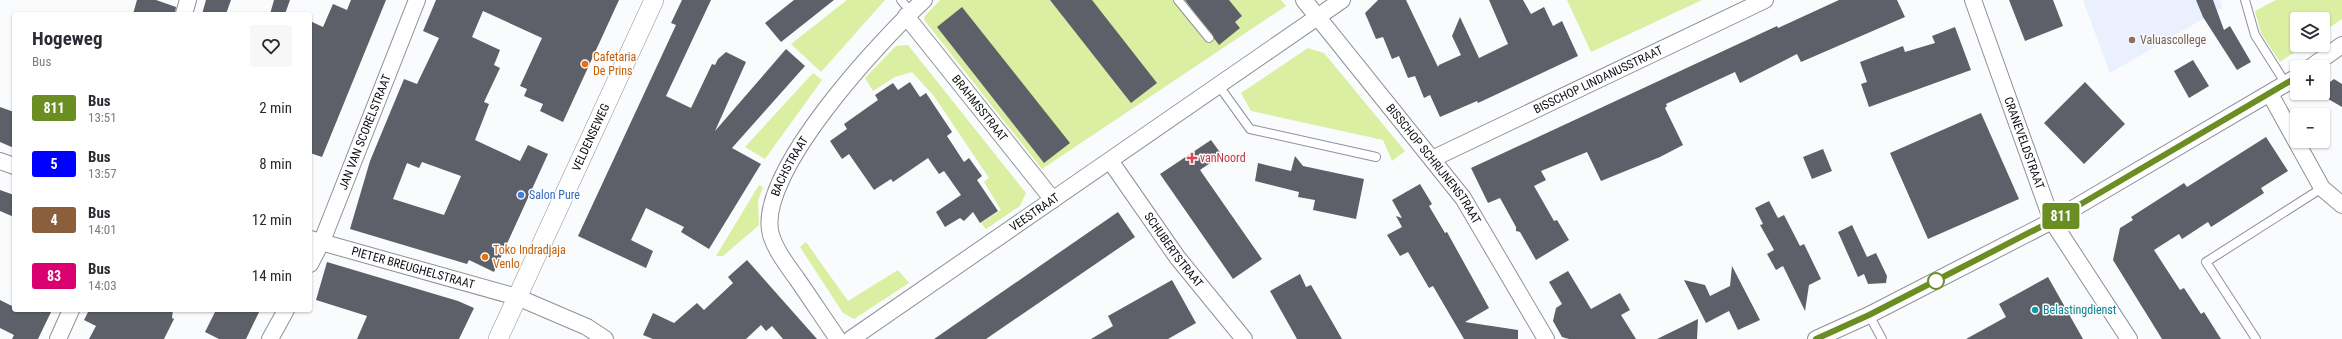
<!DOCTYPE html>
<meta charset="utf-8">
<style>
:root{--surface:#fff;--page:#f7f7f7;--text:#2b2b33;--muted:#7c7c81}
body{margin:0;font-family:"Roboto Condensed",sans-serif;background:var(--page);color:var(--text);height:100vh;display:flex;flex-direction:column;font-size:15px;white-space:nowrap}
*{box-sizing:border-box;margin:0}
p{font-size:13px;color:var(--muted)}
.icon{flex:none;width:22px;height:22px;fill:none;stroke:currentColor;stroke-width:2;stroke-linecap:round;stroke-linejoin:round}
.map{position:relative;flex:1;overflow:hidden}
.drawer{position:absolute;left:12px;top:12px;width:300px;height:300px;display:flex;flex-direction:column;background:var(--surface);border-radius:4px;box-shadow:0 1px 3px #0004}
.drawer>*{flex:none}
.badge{padding:0 8px;border-radius:3px;font-size:14px;line-height:26px}
.controls{position:absolute;left:2290px;top:12px;display:grid;gap:8px}
.controls a{display:grid;place-items:center;width:40px;height:40px;border-radius:4px;background:var(--surface);box-shadow:0 1px 3px #0004;font-size:20px}
.map>.badge{position:absolute;translate:-50% -50%;box-shadow:0 0 0 2px #fff}
.round{display:grid;place-items:center;flex:none;width:42px;height:42px;border-radius:4px;background:var(--page)}
.head{display:flex;align-items:center;justify-content:space-between;height:68px;padding:0 20px}
h1{font-size:19px;font-weight:700;line-height:30px}
ul{padding:0;list-style:none}
li{display:flex;align-items:center;gap:12px;height:56px;padding:0 20px}
li div{flex:1}
li b{display:block;font-size:15px}
li em{font-style:normal}
li .badge{min-width:44px;font-weight:700;text-align:center}
.map>svg:first-child{display:block}
.built{fill:#ebf0ff}
.green{fill:#daefa2}
.building{fill:#5d6069;fill-rule:evenodd}
.lines{fill:none;stroke-linecap:round;stroke-linejoin:round}
.service-casing{stroke:#8e919b;stroke-width:10}
.minor-casing{stroke:#8e919b;stroke-width:18}
.tertiary-casing{stroke:#8e919b;stroke-width:20}
.service{stroke:#fff;stroke-width:8}
.minor{stroke:#fff;stroke-width:16}
.tertiary{stroke:#fff;stroke-width:19}
.line-casing{stroke:#fff;stroke-width:9}
.line{stroke:#6b8e23;stroke-width:6}
.education-dot{fill:#8d6e63;stroke:#fafbfd;stroke-width:1.5}
.food-dot{fill:#e8710a;stroke:#fafbfd;stroke-width:1.5}
.health-dot{fill:#e0444e;stroke:#fafbfd;stroke-width:1.5}
.shop-dot{fill:#3f7fe0;stroke:#fafbfd;stroke-width:1.5}
.stop-dot{fill:#fff;stroke:#6b8e23;stroke-width:2}
.culture-dot{fill:#0f9aa8;stroke:#fafbfd;stroke-width:1.5}
.labels{text-anchor:middle;dominant-baseline:central;stroke-width:3;stroke-linejoin:round;paint-order:stroke}
.education-label{font-size:12px;fill:#785e54;stroke:#fafbfd;text-anchor:start}
.food-label{font-size:12px;fill:#c56008;stroke:#fafbfd;text-anchor:start}
.street-label{font-size:12px;fill:#0e0f13;stroke:#fafbfd}
.health-label{font-size:12px;fill:#be3a42;stroke:#fafbfd;text-anchor:start}
.shop-label{font-size:12px;fill:#366cbe;stroke:#fafbfd;text-anchor:start}
.culture-label{font-size:12px;fill:#0d838f;stroke:#fafbfd;text-anchor:start}
</style>
<div class="map">
<svg width="2342" height="339" viewBox="0 0 2342 339">
<rect width="100%" height="100%" fill="#fafbfd"/>
<path class="built" d="M2083,0H2220L2222,8L2110,73Z"/>
<g class="green">
<path d="M847,0H885L821,72L791,44Z"/>
<path d="M940,0H1281L1286,6L1042,169L925,21L924,17Z"/>
<path d="M1567,0H1702L1591,52Z"/>
<path d="M2276,0H2342V19L2323,32V19H2297V45H2305L2280,62L2261,33L2255,11Z"/>
<path d="M908,45L1026,193L1020,206L986,229L981,223L1001,210L984,182L989,178L934,96L912,72L895,77L873,91L865,78L896,46Z"/>
<path d="M1308,48L1324,53L1405,151L1392,161L1383,140L1251,111L1241,93Z"/>
<path d="M813,73L822,80L765,159L745,147Z"/>
<path d="M759,185L763,187L758,201L759,225L723,256H716Z"/>
<path d="M806,242L848,301L898,270L909,283L854,319L843,313L800,247Z"/>
</g>
<g class="building">
<path d="M137,0H156L176,7L175,14H133Z"/>
<path d="M206,0H231L226,14H202Z"/>
<path d="M274,0H290L285,14H270Z"/>
<path d="M351,0H386L322,157L310,153V21L323,27L333,4L347,10Z"/>
<path d="M436,0H619L563,122L540,111L543,104L524,96L527,89L520,86L542,38L483,11L472,37L500,50L494,65L500,68L484,102L489,104L475,140L520,161L528,145L548,154L494,272L469,260L467,264L350,229L370,161L404,79L417,84L439,38L423,31ZM422,162L461,176L444,215L393,199L407,163L419,168Z"/>
<path d="M682,0H711L666,96L691,108L712,64L715,65L718,59L726,52L746,62L715,131L786,49L805,66L732,148L761,164L709,249L681,232L684,227L646,208L631,240L653,251L646,268L578,236L676,25L671,23Z"/>
<path d="M794,0H834L781,42L765,23Z"/>
<path d="M1050,0H1092L1157,83L1131,103Z"/>
<path d="M1185,0H1229L1242,16L1235,22L1240,28L1219,45Z"/>
<path d="M1378,0H1406L1438,67L1439,65L1461,55L1452,36L1460,17L1479,58L1508,44L1489,0H1523L1531,14L1544,7L1553,26L1562,21L1578,56L1478,103L1477,101L1440,117L1430,95L1424,98L1415,76L1408,78L1399,56L1392,59L1383,37L1376,39L1365,13Z"/>
<path d="M1839,0H1897L1905,17L1801,62L1797,54L1740,83L1735,72L1666,104L1667,106L1665,108L1683,145L1660,157L1601,181L1587,152L1541,171L1546,180L1534,186L1554,221L1557,220L1569,240L1536,260L1520,232L1516,231V227L1500,198L1488,203L1471,168L1777,26L1778,28Z"/>
<path d="M2009,0H2053L2063,26L2025,41Z"/>
<path d="M2196,0H2213L2224,30L2230,26L2251,62L2237,70L2203,17Z"/>
<path d="M962,7L1070,143L1044,163L937,27Z"/>
<path d="M1955,27L1971,70L1869,107L1861,84L1867,82L1860,62L1903,46L1905,52L1935,43L1932,36Z"/>
<path d="M2193,60L2209,86L2189,98L2174,71Z"/>
<path d="M2334,79L2342,84V107L2323,96V87Z"/>
<path d="M910,82L920,97L926,93L952,132L947,136L964,162L969,158L982,176L977,180L998,211L980,223L973,212L964,221L960,218L945,227L936,212L961,195L944,171L939,174L928,158L893,182L891,179L874,190L849,154L842,159L830,141L847,129L844,124L878,100L875,95L893,83L898,90Z"/>
<path d="M2085,82L2125,124L2084,164L2044,123Z"/>
<path d="M0,107L14,112V148L0,142Z"/>
<path d="M1981,113L2019,199L1928,239L1890,153Z"/>
<path d="M2266,137L2288,171L2261,188L2264,193L2211,227L2208,222L2182,239L2179,234L2154,250L2180,290L2184,288L2201,314L2204,312L2221,339H2162L2113,260L2120,228L2133,220L2131,217L2184,183L2187,187Z"/>
<path d="M1211,140L1222,155L1200,170L1262,259L1233,279L1160,174Z"/>
<path d="M1823,149L1832,171L1812,179L1803,157Z"/>
<path d="M1295,156L1303,166L1364,179L1356,219L1313,210L1315,200L1298,197L1299,192L1255,181L1258,163L1291,171Z"/>
<path d="M1420,184L1432,204L1429,206L1445,233L1447,232L1489,308L1465,322L1518,330V339H1464L1433,286L1429,288L1408,252L1400,256L1387,235L1402,227L1396,216L1402,218L1392,200Z"/>
<path d="M0,190L14,195V217L0,211Z"/>
<path d="M1769,201L1778,218L1784,215L1800,246L1804,244L1821,279L1809,285L1805,311L1783,266L1776,270L1767,254L1774,250L1760,225L1763,224L1755,208Z"/>
<path d="M1118,212L1135,237L986,339H934Z"/>
<path d="M1852,225L1867,257L1876,253L1887,276L1886,283L1868,284L1864,274L1858,277L1838,232Z"/>
<path d="M747,260L817,339H783L772,326L766,331L761,325L746,339H653L643,335L653,313L674,323L697,303L704,310L733,283L728,277Z"/>
<path d="M327,262L458,301L474,308L459,339H357L367,316L316,300Z"/>
<path d="M1732,266L1760,320L1738,330L1729,311L1706,323L1684,280L1705,285L1710,296L1730,286Z"/>
<path d="M1568,271L1591,309L1620,293L1630,310L1621,315L1636,339H1569L1562,337L1553,321L1556,308L1562,304L1549,282Z"/>
<path d="M1300,274L1306,287L1311,285L1342,339H1297L1270,291Z"/>
<path d="M2048,277L2083,339H1966L2006,317L1999,304Z"/>
<path d="M1172,280L1196,323L1168,339H1091L1113,326L1108,316Z"/>
<path d="M0,300L14,307V310H52L38,339H12L14,335L0,328Z"/>
<path d="M89,310H173L172,318L174,319L164,339H89L96,326L84,320Z"/>
<path d="M216,310H260L246,339H219L205,332Z"/>
<path d="M1698,319L1697,339H1657Z"/>
</g>
<g class="lines">
<g class="service-casing">
<g id="service">
<path d="M901,0L911,12"/>
<path d="M1178,0L1209,38"/>
<path d="M2245,0L2255,35L2286,84"/>
<path d="M1219,86L1250,129L1376,157"/>
<path d="M1869,315L1882,339"/>
<path d="M2256,339L2206,262L2322,188"/>
</g>
</g>
<g class="minor-casing">
<g id="minor">
<path id="s1" d="M1304,0L1463,198L1546,339"/>
<path id="s2" d="M1973,0L2052,221L2129,339"/>
<path d="M184,14L188,0"/>
<path id="s3" d="M906,16L1053,200"/>
<path d="M2311,67L2342,45"/>
<path d="M2270,94L2322,188L2342,205"/>
<path id="s4" d="M1432,159L1765,0"/>
<path d="M0,161L14,166"/>
<path id="s5" d="M1111,162L1177,257L1244,339"/>
<path id="s6" d="M310,239L517,297L587,327L605,339"/>
<path id="s7" d="M310,264L322,241L417,0"/>
<path d="M58,339L71,310"/>
<path d="M270,339L286,310"/>
<path id="s8" d="M838,339C824,319 811,299 797,279C787,265 776,251 771,235C754,175 881,40 924,0"/>
<path id="s9" d="M851,339L1342,0"/>
<path d="M1816,339L1869,315L2052,221L2297,77"/>
</g>
</g>
<g class="tertiary-casing">
<g id="tertiary">
<path id="s10" d="M498,339L654,0"/>
</g>
</g>
<use href="#service" class="service"/>
<use href="#minor" class="minor"/>
<use href="#tertiary" class="tertiary"/>
</g>
<g class="lines">
<g class="line-casing">
<path id="line" d="M1816,339L1869,315L2052,221L2297,77"/>
</g>
<use href="#line" class="line"/>
</g>
<circle class="education-dot" cx="2132" cy="40" r="4"/>
<g class="food-dot">
<circle cx="585" cy="64" r="4"/>
<circle cx="485" cy="257" r="4"/>
</g>
<path class="health-dot" d="M1190 152h4v4h4v4h-4v4h-4v-4h-4v-4h4z"/>
<circle class="shop-dot" cx="521" cy="195" r="4"/>
<circle class="stop-dot" cx="1936" cy="281" r="8"/>
<circle class="culture-dot" cx="2035" cy="310" r="4"/>
<g class="labels">
<g class="education-label">
<text x="2140" y="40">Valuascollege</text>
</g>
<g class="food-label">
<text x="593" y="57">Cafetaria<tspan x="593" dy="14">De Prins</tspan></text>
<text x="493" y="250">Toko Indradjaja<tspan x="493" dy="14">Venlo</tspan></text>
</g>
<g class="street-label">
<text stroke="none"><textPath href="#s4" startOffset="184">BISSCHOP LINDANUSSTRAAT</textPath></text>
<text stroke="none"><textPath href="#s3" startOffset="118">BRAHMSSTRAAT</textPath></text>
<text stroke="none"><textPath href="#s7" startOffset="143">JAN VAN SCORELSTRAAT</textPath></text>
<text stroke="none"><textPath href="#s10" startOffset="222">VELDENSEWEG</textPath></text>
<text stroke="none"><textPath href="#s2" startOffset="152">CRANEVELDSTRAAT</textPath></text>
<text stroke="none"><textPath href="#s1" startOffset="209">BISSCHOP SCHRIJNENSTRAAT</textPath></text>
<text stroke="none"><textPath href="#s8" startOffset="197">BACHSTRAAT</textPath></text>
<text stroke="none"><textPath href="#s9" startOffset="223">VEESTRAAT</textPath></text>
<text stroke="none"><textPath href="#s5" startOffset="108">SCHUBERTSTRAAT</textPath></text>
<text stroke="none"><textPath href="#s6" startOffset="107">PIETER BREUGHELSTRAAT</textPath></text>
</g>
<g class="health-label">
<text x="1200" y="158">vanNoord</text>
</g>
<g class="shop-label">
<text x="529" y="195">Salon Pure</text>
</g>
<g class="culture-label">
<text x="2043" y="310">Belastingdienst</text>
</g>
</g>
</svg>
<div class="controls">
<a><svg class="icon" aria-label="layers" viewBox="0 0 24 24"><path d="M12 4l9 5-9 5-9-5zM3 14l9 5 9-5"/></svg></a>
<a>+</a>
<a>−</a>
</div>
<b class="badge" style="left:2061px;top:216px;background:#6b8e23;color:#fff">811</b>
<section class="drawer">
<div class="head"><div><h1>Hogeweg</h1><p>Bus</p></div><a class="round"><svg class="icon" aria-label="heart" viewBox="0 0 24 24"><path d="M12 20l-8-8c-3-5 5-10 8-4 3-6 11-1 8 4z"/></svg></a></div>
<ul>
<li><span class="badge" style="background:#6b8e23;color:#fff">811</span><div><b>Bus</b><p>13:51</p></div><em>2 min</em></li>
<li><span class="badge" style="background:#00f;color:#fff">5</span><div><b>Bus</b><p>13:57</p></div><em>8 min</em></li>
<li><span class="badge" style="background:#8b5e3c;color:#fff">4</span><div><b>Bus</b><p>14:01</p></div><em>12 min</em></li>
<li><span class="badge" style="background:#da0070;color:#fff">83</span><div><b>Bus</b><p>14:03</p></div><em>14 min</em></li>
</ul>
</section>
</div>
